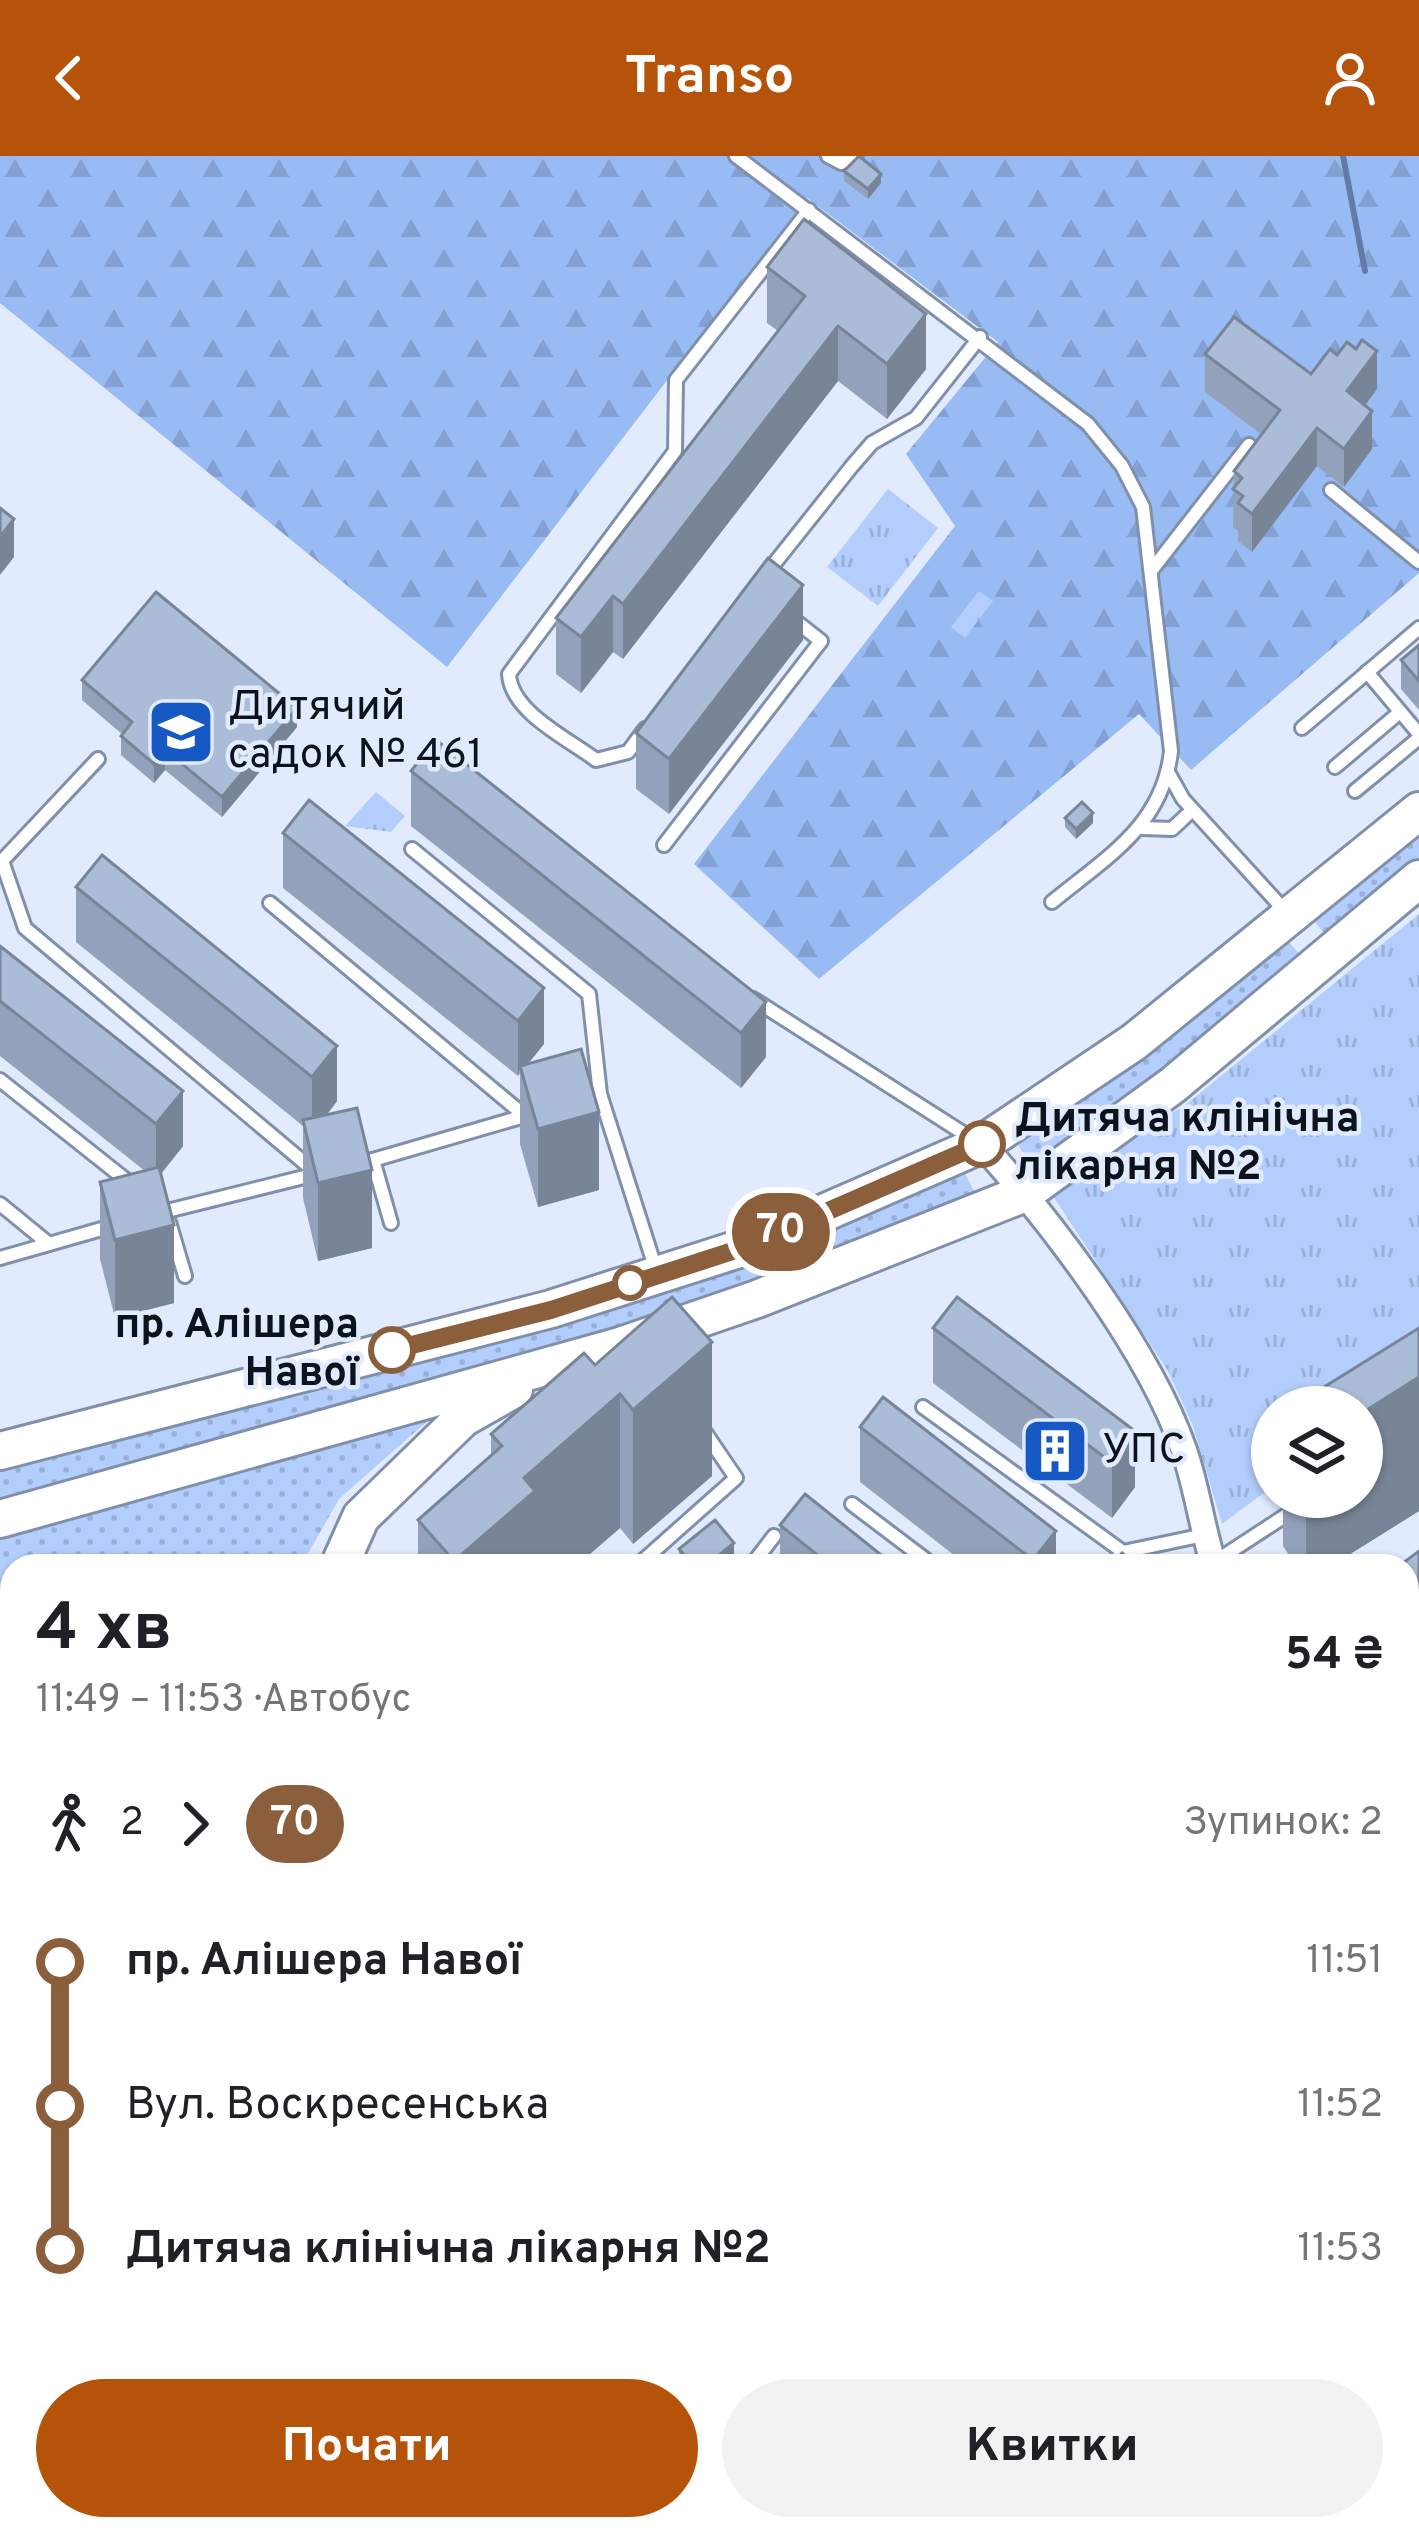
<!DOCTYPE html>
<html lang="uk">
<meta charset="utf-8">
<style>
:root{--surface:#fff;--page:#f2f2f2;--text:#202124;--muted:#757577;--accent:#b45309}
body{margin:0;font-family:Overpass,sans-serif;background:var(--page);color:var(--text);height:100vh;display:flex;flex-direction:column;font-size:45px;white-space:nowrap}
*{box-sizing:border-box;margin:0}
p{font-size:39px;color:var(--muted)}
.icon{flex:none;width:66px;height:66px;fill:none;stroke:currentColor;stroke-width:2;stroke-linecap:round;stroke-linejoin:round}
.map{position:relative;flex:1;overflow:hidden}
.drawer{position:absolute;left:0px;top:1398px;width:1419px;height:987px;display:flex;flex-direction:column;background:var(--surface);border-radius:36px 36px 0 0;box-shadow:0 3px 9px #0004}
.drawer>*{flex:none}
.badge{padding:0 24px;border-radius:39px;font-size:42px;line-height:78px}
.tools{position:absolute;left:1251px;top:1230px;display:grid;gap:24px}
.tools a{display:grid;place-items:center;width:132px;height:132px;border-radius:50%;background:var(--surface);box-shadow:0 3px 9px #0004;font-size:60px}
.map>.badge{position:absolute;translate:-50% -50%;box-shadow:0 0 0 6px #fff}
.legs{display:flex;align-items:center;gap:18px;height:132px;padding:0 36px;font-size:39px}
.legs p{margin-inline-start:auto}
.headline{display:flex;align-items:center;justify-content:space-between;height:204px;padding:0 36px}
h1{font-size:66px;font-weight:700;line-height:90px}
.button{display:flex;gap:24px;margin-top:auto;padding:24px 36px}
.button a{flex:1;height:138px;border-radius:72px;background:var(--accent);color:#fff;font-size:48px;font-weight:700;line-height:138px;text-align:center}
.button a+a{background:var(--page);color:var(--text)}
ul{padding:0 36px;list-style:none}
li{display:flex;align-items:center;gap:42px;height:144px;font-size:45px}
li i{display:grid;place-items:center;width:18px;height:100%;margin:0 15px;background:currentColor}
li i::after{content:'';width:30px;height:30px;margin:-15px;border:9px solid;border-radius:50%;background:var(--surface)}
li p{margin-inline-start:auto}
li:first-child i{background:linear-gradient(#0000 50%,currentColor 0)}
li:last-child i{background:linear-gradient(currentColor 50%,#0000 0)}
header{display:flex;justify-content:space-between;align-items:center;height:156px;padding:0 36px;background:var(--accent);color:#fff;font-size:54px;font-weight:700}
.map>svg:first-child{display:block}
.grass{fill:url(#grass-dots)}
.forest{fill:url(#forest-firs)}
.park{fill:url(#park-tufts)}
.lines{fill:none;stroke-linecap:round;stroke-linejoin:round}
.stream{stroke:#627ba6;stroke-width:6}
.lane-casing{stroke:#8090ab;stroke-width:18}
.street-casing{stroke:#8090ab;stroke-width:30}
.secondary-casing{stroke:#8090ab;stroke-width:42}
.primary-casing{stroke:#8090ab;stroke-width:45}
.lane{stroke:#fff;stroke-width:12}
.street{stroke:#fff;stroke-width:24}
.secondary{stroke:#fff;stroke-width:36}
.primary{stroke:#fff;stroke-width:39}
.rail-casing{stroke:#6a727f;stroke-width:10}
.rail{stroke:#e1ebfd;stroke-width:6;stroke-dasharray:18;stroke-linecap:butt}
.wall{fill:#93a2ba}
.shaded-wall{fill:#788497}
.building{fill:#abbcd8;stroke:#788497;stroke-width:3}
.line-1-casing{stroke:#fff;stroke-width:27}
.line-1{stroke:#8b5e3c;stroke-width:18}
.stop-1-dot{fill:#fff;stroke:#8b5e3c;stroke-width:6}
.labels{text-anchor:middle;dominant-baseline:central;stroke-width:9;stroke-linejoin:round;paint-order:stroke}
.poi-label{font-size:42px;fill:#0d131d;stroke:#e1ebfd;text-anchor:start}
.stop-label{font-size:42px;font-weight:bold;fill:#0d131d;stroke:#e1ebfd;text-anchor:start}
</style>
<header><svg class="icon" aria-label="back" viewBox="0 0 24 24"><path d="M15 5l-7 7 7 7"/></svg>Transo<svg class="icon" aria-label="person" viewBox="0 0 24 24"><circle cx="12" cy="8" r="4"/><path d="M4 21q1-7 8-7t8 7"/></svg></header>
<div class="map">
<svg width="1419" height="2383" viewBox="0 0 1419 2383">
<defs>
<pattern id="grass-dots" width="8" height="8" patternUnits="userSpaceOnUse" patternTransform="scale(3)"><rect width="8" height="8" fill="#b3cefc"/><path d="M2 2h.1M6 6h.1" fill="none" stroke="#99b0d8" stroke-width="1.8" stroke-linecap="round"/></pattern>
<pattern id="forest-firs" width="22" height="20" patternUnits="userSpaceOnUse" patternTransform="scale(3)"><rect width="22" height="20" fill="#98bbf4"/><path d="M5 1l3.5 6h-7zM16 11l3.5 6h-7z" fill="#82a0d1"/></pattern>
<pattern id="park-tufts" width="24" height="20" patternUnits="userSpaceOnUse" patternTransform="scale(3)"><rect width="24" height="20" fill="#b3cefc"/><path d="M3 7l-1-3M5 7V3M7 7l1-3M15 17l-1-3M17 17v-4M19 17l1-3" fill="none" stroke="#99b0d8"/></pattern>
</defs>
<rect width="100%" height="100%" fill="#e1ebfd"/>
<g class="grass">
<path d="M1419,670V711L1325,779L1315,766L1320,753Z"/>
<path d="M1278,786L1289,787L1301,799L1138,942L1040,1005L1027,1002L1019,991L1022,979Z"/>
<path d="M954,1015L966,1019L976,1039L730,1146L0,1349V1313L314,1229Z"/>
<path d="M441,1253L339,1343L301,1410H12V1444L0,1433V1379Z"/>
<path d="M1419,1684V1830L1407,1815V1687Z"/>
<path d="M797,2373H977L989,2383H811Z"/>
<path d="M1161,2373H1291L1303,2383H1174Z"/>
</g>
<g class="forest">
<path d="M0,0H1419V417L1191,614L1139,558L819,823L694,708L955,370L906,298L998,186L807,42L447,511L0,147Z"/>
<path d="M552,2373H767L778,2383H558Z"/>
</g>
<g class="park">
<path d="M888,333L938,372L878,450L827,411Z"/>
<path d="M979,435L993,445L965,482L951,471Z"/>
<path d="M376,636L405,660L391,676L345,670Z"/>
<path d="M1419,758V1222L1362,1251H1272V1331L1222,1368L1193,1270L1168,1215L1051,1037L1189,946Z"/>
</g>
<g class="lines">
<path class="stream" d="M1343,0L1365,115"/>
<g class="lane-casing">
<g id="lane">
<path d="M736,0L1088,268L1122,310L1143,351L1171,595C1163,669 1107,701 1052,746"/>
<path d="M828,0L841,7L856,0"/>
<path d="M1331,334L1419,406"/>
<path d="M1151,415L1249,289"/>
<path d="M766,418L852,310L872,287L916,262L980,181"/>
<path d="M1367,516L1419,578"/>
<path d="M1302,572L1419,472"/>
<path d="M645,573L628,596L596,604C567,582 511,556 509,518L675,295L676,224L809,54"/>
<path d="M98,603L2,705L25,772L313,1014"/>
<path d="M1335,611L1400,556"/>
<path d="M1169,618L1183,643L1286,756"/>
<path d="M1355,635L1419,582"/>
<path d="M1143,672L1172,673L1187,659"/>
<path d="M664,689L821,485L793,463"/>
<path d="M412,693L589,838L600,938L656,1114"/>
<path d="M270,747L525,960"/>
<path d="M753,843L974,984"/>
<path d="M0,924L131,1028"/>
<path d="M373,1004L391,1067"/>
<path d="M359,1008L535,957"/>
<path d="M0,1048L49,1088"/>
<path d="M155,1058L316,1018"/>
<path d="M169,1066L185,1120"/>
<path d="M0,1102L112,1070"/>
<path d="M923,1251L1123,1396"/>
<path d="M852,1348L934,1410"/>
<path d="M1213,1407L1314,1341"/>
<path d="M637,1410L736,1322L704,1275"/>
<path d="M751,1410L774,1380"/>
<path d="M1111,1410L1123,1396L1204,1379"/>
<path d="M1407,2010L1419,2025"/>
<path d="M0,2241L12,2250"/>
<path d="M1407,2262L1419,2273"/>
<path d="M0,2298L12,2281"/>
<path d="M1407,2368L1419,2355"/>
<path d="M148,2373L158,2383"/>
<path d="M514,2373L523,2383"/>
</g>
</g>
<g class="street-casing">
<g id="street">
<path d="M982,988C1053,1069 1149,1193 1184,1294C1197,1332 1202,1372 1214,1410"/>
<path d="M1407,1837L1419,1851"/>
</g>
</g>
<g class="secondary-casing">
<g id="secondary">
<path d="M0,1295L551,1153L748,1090L982,988L1134,886L1419,655"/>
<path d="M0,1363L620,1190L757,1143L1025,1037L1173,929L1419,723"/>
<path d="M339,1410L361,1361L463,1262L514,1233"/>
</g>
</g>
<g class="primary-casing">
<g id="primary">
<path d="M0,1458L12,1468"/>
<path d="M0,1512L12,1522"/>
<path d="M1054,2373L1066,2383"/>
<path d="M1113,2373L1126,2383"/>
</g>
</g>
<use href="#lane" class="lane"/>
<use href="#street" class="street"/>
<use href="#secondary" class="secondary"/>
<use href="#primary" class="primary"/>
<g class="rail-casing">
<g id="rail">
<path d="M0,2203L12,2210"/>
<path d="M267,2373L280,2383"/>
</g>
</g>
<use href="#rail" class="rail"/>
</g>
<g class="wall">
<path d="M844,15L881,27L868,43L844,25Z"/>
<path d="M767,111L926,213L887,263L838,225L623,503L613,496L581,537L556,518V462L778,175L767,167Z"/>
<path d="M1205,198L1377,233L1365,249L1372,293L1344,331L1317,310L1252,396L1238,385V375L1233,371L1234,315L1261,278L1205,236Z"/>
<path d="M803,484L669,658L636,633V577Z"/>
<path d="M1419,489V554L1401,533V504Z"/>
<path d="M82,524L297,571L222,661L165,614L154,627L121,599V580L122,578L82,544Z"/>
<path d="M436,584L766,901L741,932L411,670V615Z"/>
<path d="M309,644L544,888L528,908L599,1034L538,1051L520,988V918L518,920L283,732V677Z"/>
<path d="M1065,662L1093,667L1076,683L1065,671Z"/>
<path d="M76,731L337,890V945L327,959L372,1092L318,1105L303,1042V970L76,786Z"/>
<path d="M0,790L183,990L161,1018L174,1147L115,1162L100,1103V1026L145,1015L0,900Z"/>
<path d="M933,1172L1135,1275V1331L1112,1362L933,1227Z"/>
<path d="M595,1209L712,1320L633,1388L620,1372L576,1410H418V1364L491,1300V1278Z"/>
<path d="M860,1271L1056,1410H968L860,1326Z"/>
<path d="M1283,1341H1362L1419,1355L1331,1410H1296L1283,1390Z"/>
<path d="M780,1369L895,1410H780Z"/>
<path d="M679,1393L734,1406L730,1410H679Z"/>
<path d="M1419,1660V1777L1407,1757V1667Z"/>
<path d="M1419,1866V1982L1407,1967V1876Z"/>
<path d="M0,1915L12,1925V1949L3,1960L0,1958Z"/>
<path d="M12,1984V2095L0,2083V1996Z"/>
<path d="M1407,2120L1419,2131V2242L1407,2231Z"/>
<path d="M335,2373H366L358,2383H348Z"/>
<path d="M1324,2373H1374L1366,2383H1337Z"/>
</g>
<g class="shaded-wall">
<path d="M881,18V27L868,43V33Z"/>
<path d="M926,158V213L887,263V208Z"/>
<path d="M838,170V225L623,503V448Z"/>
<path d="M1377,195V233L1347,274V235Z"/>
<path d="M1372,255V293L1344,331V293Z"/>
<path d="M1317,272V310L1252,396V358Z"/>
<path d="M14,363V401L0,419V381Z"/>
<path d="M803,429V484L669,658V603Z"/>
<path d="M613,440V496L581,537V481Z"/>
<path d="M297,552V571L222,661V641Z"/>
<path d="M165,594V614L154,627V608Z"/>
<path d="M1093,657V667L1076,683V673Z"/>
<path d="M544,832V888L521,916L520,910L518,920V865Z"/>
<path d="M766,846V901L741,932V877Z"/>
<path d="M337,890V945L312,977V921Z"/>
<path d="M183,935V990L156,1024V968Z"/>
<path d="M599,956V1034L538,1051V973Z"/>
<path d="M372,1014V1092L318,1105V1027Z"/>
<path d="M174,1069V1147L115,1162V1084Z"/>
<path d="M712,1186V1320L633,1388V1254Z"/>
<path d="M1419,1221V1355L1331,1410H1306V1341H1362V1257Z"/>
<path d="M620,1238V1372L576,1410H454V1405L524,1322Z"/>
<path d="M1135,1275V1331L1112,1362V1307Z"/>
<path d="M1056,1375V1410H1033V1404Z"/>
<path d="M734,1387V1406L730,1410H706Z"/>
<path d="M1419,1501V1635L1407,1642V1508Z"/>
<path d="M12,1929V1949L3,1960V1941Z"/>
<path d="M354,2373H366L358,2383H354Z"/>
<path d="M1355,2373H1374L1366,2383H1355Z"/>
</g>
<g class="building">
<path d="M859,0L881,18L868,33L844,15Z"/>
<path d="M804,63L926,158L887,208L838,170L623,448L613,440L581,481L556,462L805,140L767,111Z"/>
<path d="M1234,161L1311,218L1330,193L1337,199L1347,186L1356,193L1362,184L1377,195L1347,235L1372,255L1344,293L1317,272L1252,358L1238,347L1243,340L1233,333L1242,322L1234,315L1280,254L1205,198Z"/>
<path d="M0,352L14,363L0,381Z"/>
<path d="M768,402L803,429L669,603L636,577Z"/>
<path d="M156,436L297,552L222,641L165,594L154,608L121,580L132,566L82,524Z"/>
<path d="M1419,489V525L1401,504Z"/>
<path d="M436,584L766,846L741,877L411,615Z"/>
<path d="M309,644L544,832L518,865L283,677Z"/>
<path d="M1082,646L1093,657L1076,673L1065,662Z"/>
<path d="M102,699L337,890L312,921L76,731Z"/>
<path d="M0,790L183,935L156,968L0,845Z"/>
<path d="M581,893L599,956L538,973L520,910Z"/>
<path d="M357,952L372,1014L318,1027L303,964Z"/>
<path d="M159,1011L174,1069L115,1084L100,1026Z"/>
<path d="M672,1141L712,1186L633,1254L620,1238L524,1322L535,1335L454,1405L418,1364L502,1290L491,1278L584,1197L595,1209Z"/>
<path d="M957,1141L1135,1275L1112,1307L933,1172Z"/>
<path d="M1419,1172V1221L1362,1257V1251H1292Z"/>
<path d="M883,1241L1056,1375L1033,1404L860,1271Z"/>
<path d="M805,1338L895,1410H831L780,1369Z"/>
<path d="M715,1364L734,1387L706,1410H693L679,1393Z"/>
<path d="M1419,1395V1501L1407,1508V1410H1399Z"/>
<path d="M1122,1397L1139,1410H1111Z"/>
<path d="M1089,1401L1100,1410H1082Z"/>
<path d="M1419,1660V1720L1407,1701V1667Z"/>
<path d="M1419,1866V1927L1407,1912V1876Z"/>
<path d="M0,1915L12,1925V1929L3,1941L0,1938Z"/>
<path d="M12,1984V2068L0,2056V1996Z"/>
<path d="M1407,2120L1419,2131V2187L1407,2175Z"/>
<path d="M1419,2363V2383H1403Z"/>
</g>
<g class="lines">
<g class="line-1-casing">
<path id="line-1" d="M392,1194L551,1154L748,1090L982,988"/>
</g>
<use href="#line-1" class="line-1"/>
</g>
<defs>
<g id="school-square" transform="scale(3.45)"><rect x="-9" y="-9" width="18" height="18" rx="4" fill="#1658c4" stroke="#e1ebfd"/><path d="M0-5L7-2L0 1L-7-2ZM-4 1L0 2.5L4 1V4Q0 6-4 4Z" fill="#fff"/></g>
<g id="building-square" transform="scale(3.45)"><rect x="-9" y="-9" width="18" height="18" rx="4" fill="#1658c4" stroke="#e1ebfd"/><path d="M-4-6H4V6H1V3H-1V6H-4ZM-2.5-4.3h1.7v1.8h-1.7ZM.8-4.3h1.7v1.8H.8ZM-2.5-1h1.7V.8h-1.7ZM.8-1h1.7V.8H.8Z" fill="#fff"/></g>
</defs>
<g fill-rule="evenodd">
<use href="#school-square" x="181" y="576"/>
<use href="#building-square" x="1055" y="1295"/>
</g>
<g class="stop-1-dot">
<circle cx="982" cy="988" r="21"/>
<circle cx="630" cy="1127" r="15"/>
<circle cx="392" cy="1194" r="21"/>
</g>
<g class="labels">
<g class="poi-label">
<text x="228" y="552">Дитячий<tspan x="228" dy="48">садок № 461</tspan></text>
<text x="1102" y="1295">УПС</text>
</g>
<g class="stop-label">
<text x="1015" y="964">Дитяча клінічна<tspan x="1015" dy="48">лікарня №2</tspan></text>
<text x="359" y="1170" text-anchor="end">пр. Алішера<tspan x="359" dy="48">Навої</tspan></text>
</g>
</g>
</svg>
<div class="tools">
<a><svg class="icon" aria-label="layers" viewBox="0 0 24 24"><path d="M12 4l9 5-9 5-9-5zM3 14l9 5 9-5"/></svg></a>
</div>
<b class="badge" style="left:781px;top:1076px;background:#8b5e3c;color:#fff">70</b>
<section class="drawer">
<div class="headline"><div><h1>4 хв</h1><p>11:49 – 11:53 · Автобус</p></div><b>54 ₴</b></div>
<div class="legs"><svg class="icon" aria-label="walk" viewBox="0 0 24 24"><circle cx="13" cy="4" r="2"/><path d="M13 8l-2 6 4 7M11 14l-3 7M7 12l3-4h3l4 4"/></svg>2<svg class="icon" aria-label="forward" viewBox="0 0 24 24"><path d="M9 5l7 7-7 7"/></svg><b class="badge" style="background:#8b5e3c;color:#fff">70</b><p>Зупинок: 2</p></div>
<ul>
<li><i style="color:#8b5e3c"></i><b>пр. Алішера Навої</b><p>11:51</p></li>
<li><i style="color:#8b5e3c"></i><span>Вул. Воскресенська</span><p>11:52</p></li>
<li><i style="color:#8b5e3c"></i><b>Дитяча клінічна лікарня №2</b><p>11:53</p></li>
</ul>
<div class="button"><a>Почати</a><a>Квитки</a></div>
</section>
</div>
